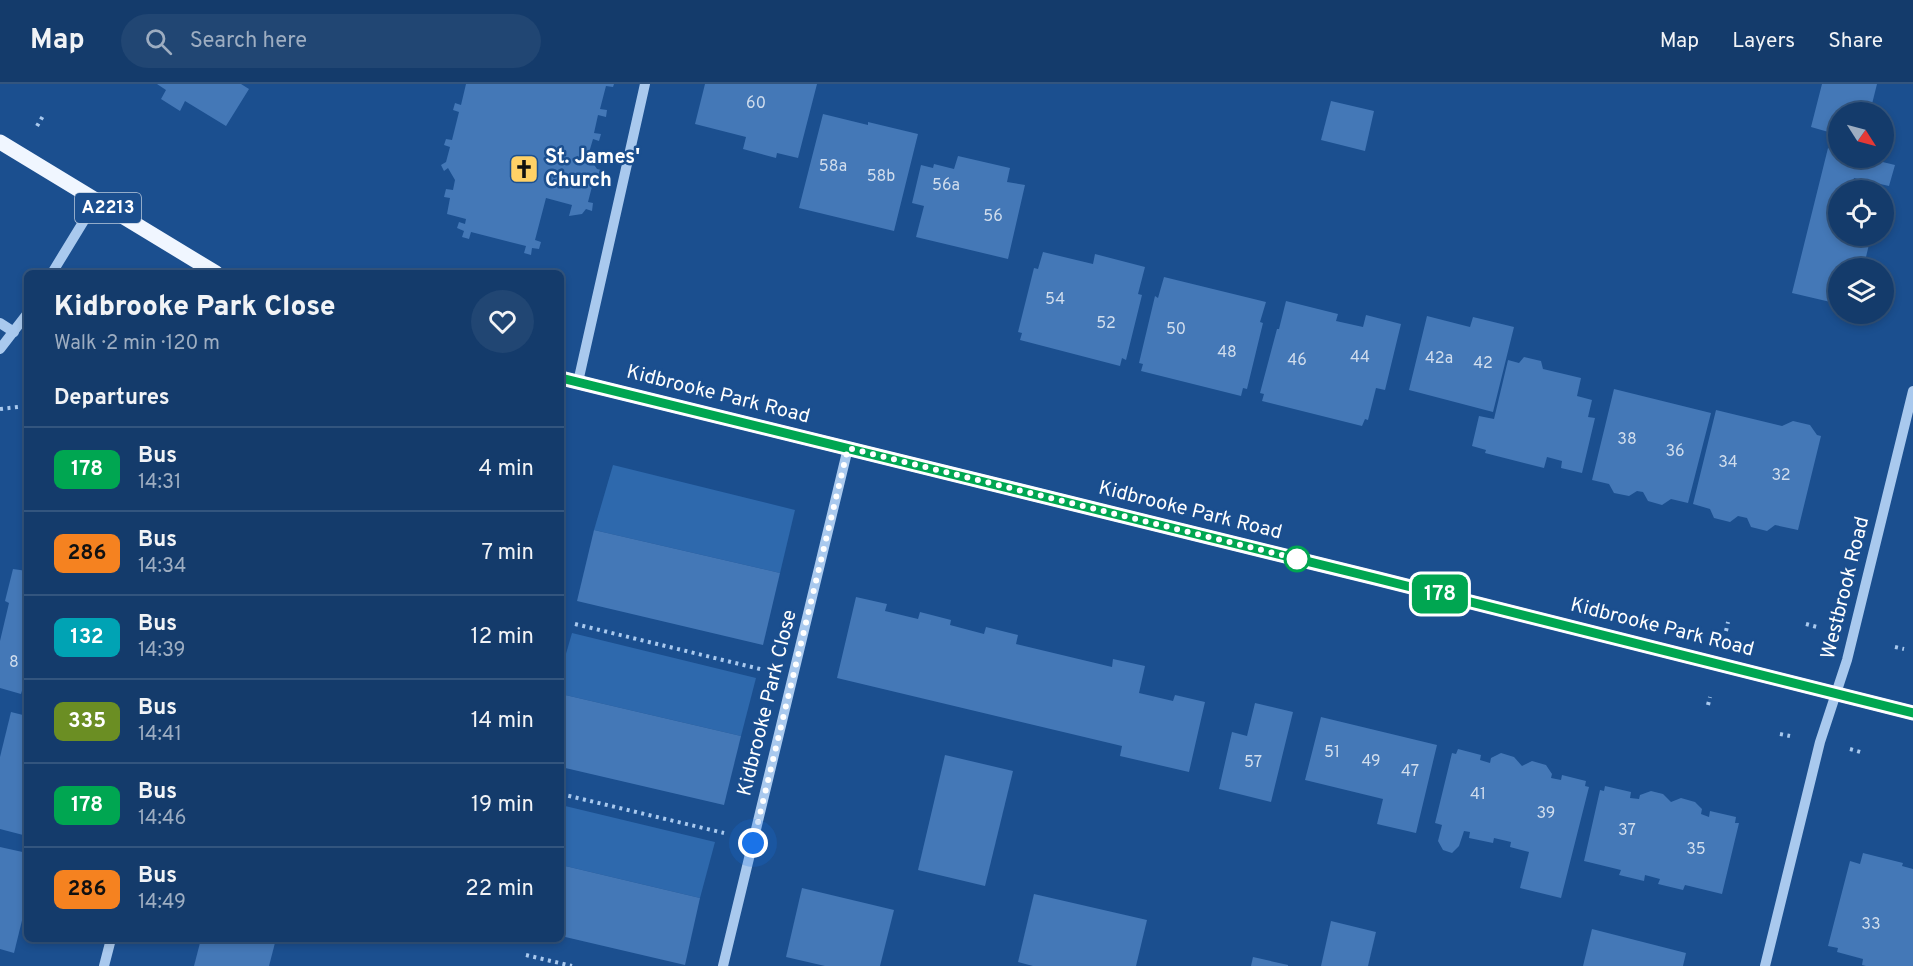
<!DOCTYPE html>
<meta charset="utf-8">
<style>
:root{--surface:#143b6b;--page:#214673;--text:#f1f3f6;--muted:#9dadc1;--line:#33557e}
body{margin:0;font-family:Overpass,sans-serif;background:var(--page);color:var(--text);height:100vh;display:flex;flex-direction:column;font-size:22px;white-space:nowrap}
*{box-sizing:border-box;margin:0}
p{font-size:20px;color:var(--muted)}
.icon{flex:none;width:33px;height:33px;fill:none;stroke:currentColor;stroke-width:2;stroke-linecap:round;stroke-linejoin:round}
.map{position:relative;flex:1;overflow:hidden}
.panel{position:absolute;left:24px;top:186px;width:540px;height:672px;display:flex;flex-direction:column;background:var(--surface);border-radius:9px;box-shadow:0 3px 9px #0003,0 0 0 2px var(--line)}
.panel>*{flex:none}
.badge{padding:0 12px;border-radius:9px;font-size:21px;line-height:39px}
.needle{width:39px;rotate:126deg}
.fabs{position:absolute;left:1828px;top:18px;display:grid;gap:12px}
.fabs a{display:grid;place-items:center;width:66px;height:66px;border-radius:50%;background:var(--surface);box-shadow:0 3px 9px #0003,0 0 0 2px var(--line);font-size:30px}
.you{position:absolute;width:30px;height:30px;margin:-15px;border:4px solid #fff;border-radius:50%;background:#1a73e8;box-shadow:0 0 0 9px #1a73e833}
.map>.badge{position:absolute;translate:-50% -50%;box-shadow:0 0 0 3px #fff}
h2{padding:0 30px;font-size:22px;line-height:54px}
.round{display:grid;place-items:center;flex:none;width:63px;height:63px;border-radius:32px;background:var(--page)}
.overview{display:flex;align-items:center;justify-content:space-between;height:102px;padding:0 30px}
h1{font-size:28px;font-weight:800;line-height:45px}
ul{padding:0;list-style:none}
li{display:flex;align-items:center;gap:18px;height:84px;padding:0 30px;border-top:2px solid var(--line)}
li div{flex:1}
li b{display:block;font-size:22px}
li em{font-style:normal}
li .badge{min-width:66px;font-weight:700;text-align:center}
header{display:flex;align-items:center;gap:36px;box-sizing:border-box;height:84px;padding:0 30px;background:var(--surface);border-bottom:2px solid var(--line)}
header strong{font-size:28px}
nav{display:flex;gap:33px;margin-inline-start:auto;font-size:21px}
.search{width:420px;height:54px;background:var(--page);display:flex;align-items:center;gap:15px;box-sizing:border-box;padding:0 21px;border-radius:33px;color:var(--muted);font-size:22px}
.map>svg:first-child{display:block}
.green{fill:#2e69ad}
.building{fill:#4478b7}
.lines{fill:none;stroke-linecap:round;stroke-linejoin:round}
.path{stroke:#a9c9ee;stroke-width:4;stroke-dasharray:3 4.5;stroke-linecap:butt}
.minor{stroke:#a9c9ee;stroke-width:10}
.major{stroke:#f0f6ff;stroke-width:15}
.line-casing{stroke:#fff;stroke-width:14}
.line{stroke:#00a651;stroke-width:9}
.walk{stroke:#fff;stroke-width:6;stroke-dasharray:0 10.8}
.stop-dot{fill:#fff;stroke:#00a651;stroke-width:3}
.labels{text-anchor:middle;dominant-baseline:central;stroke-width:5;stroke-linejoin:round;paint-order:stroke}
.number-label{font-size:16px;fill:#d0dded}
.shield{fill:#1b4f8f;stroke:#bbcadd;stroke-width:1.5}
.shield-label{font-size:18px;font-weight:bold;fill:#fff}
.poi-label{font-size:20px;font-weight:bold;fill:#fff;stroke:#1b4f8f;text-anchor:start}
.street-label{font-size:20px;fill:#fff;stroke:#1b4f8f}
</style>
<header>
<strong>Map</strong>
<div class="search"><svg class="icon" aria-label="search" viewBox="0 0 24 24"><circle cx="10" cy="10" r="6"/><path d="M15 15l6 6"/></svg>Search here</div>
<nav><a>Map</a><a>Layers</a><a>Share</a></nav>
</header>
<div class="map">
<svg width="1913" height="882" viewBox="0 0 1913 882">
<rect width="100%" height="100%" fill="#1b4f8f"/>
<g class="green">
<path d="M613,381L795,426L780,489L594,446Z"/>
<path d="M572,549L756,594L741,652L561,610V587Z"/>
<path d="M561,721L715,758L700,814L561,781Z"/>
</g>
<g class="building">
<path d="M157,0H241L249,5L226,42L185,17L180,27L161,15L166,6Z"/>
<path d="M466,0H614L613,3L606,2L600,25L607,26L606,33L598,31L594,49L601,50L599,57L593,55L588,72L597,85L601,86L599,93L595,91L588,118L593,119L592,127L586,125L582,130L569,132L572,121L546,114L535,156L541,158L539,165L532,164L531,171L524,169L526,162L471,148L469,155L462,153L464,147L457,144L459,138L465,140L466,135L447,130L450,114L444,113L446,105L453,106L455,96L448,84L444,87L441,81L446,78L450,63L444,61L446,55L452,56L459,28L453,26L455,19L461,21Z"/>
<path d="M705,0H817L798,74L777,69L776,74L743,65L746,53L695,40Z"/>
<path d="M1822,0H1877L1870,28H1839V51L1811,43Z"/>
<path d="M1331,17L1374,27L1365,67L1321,56Z"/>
<path d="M823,30L868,41V38L918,50L894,147L799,124Z"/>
<path d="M1828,64L1839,67V74H1866L1895,81L1889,102L1854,94L1851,106H1839V152H1871L1866,173L1857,175L1856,178L1864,184H1839V220L1792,209Z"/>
<path d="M958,72L1010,84L1007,98L1025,101L1008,175L916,153L924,122L912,119L921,81L933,84L934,80L954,85Z"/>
<path d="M1043,168L1093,180L1095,170L1145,183L1138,210L1142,211L1126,276L1122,274L1120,282L1020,256L1022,249L1018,248L1034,184L1038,185Z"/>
<path d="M1164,193L1266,218L1260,238L1263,239L1247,305L1243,304L1241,312L1141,287L1143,280L1139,279L1155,212L1158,214Z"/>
<path d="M1286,217L1338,230L1336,237L1363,243L1366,231L1401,240L1385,306L1376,304L1368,336L1365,335L1362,342L1262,317L1264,310L1260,309L1277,245H1279Z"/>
<path d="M1427,232L1470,243L1473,233L1514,243L1493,328L1409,306Z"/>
<path d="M1524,273L1541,277L1543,285L1581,294L1577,312L1592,316L1588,333L1595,334L1582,389L1561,384L1562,377L1547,373L1544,384L1485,369L1486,366L1472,362L1479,332L1494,335L1508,276L1519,279Z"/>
<path d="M1614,305L1711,329L1688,419L1671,415L1662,421L1648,417L1643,408L1637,407L1629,412L1614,409L1609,400L1592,396Z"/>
<path d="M1716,326L1782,342L1793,337L1810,341L1817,351L1821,352L1798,446L1775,441L1767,447L1751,443L1747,434L1738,432L1730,438L1714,434L1710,425L1693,420Z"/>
<path d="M594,446L780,489L763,561L577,517Z"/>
<path d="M13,485L27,487V601L24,600L21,610L0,604V557L9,519L5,517Z"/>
<path d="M856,513L887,520L885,527L918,535L920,528L951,536L950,541L984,550L986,543L1018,551L1016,560L1112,583L1113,575L1145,582L1139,609L1173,617L1175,611L1205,618L1189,688L1120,672L1122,662L837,594Z"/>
<path d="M561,610L741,652L724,721L561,683Z"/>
<path d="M1255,619L1293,628L1271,718L1219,705L1232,648L1247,652Z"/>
<path d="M11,628L27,632V752L0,745V673Z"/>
<path d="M1321,633L1437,661L1416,749L1377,740L1383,715L1305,696Z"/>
<path d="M1458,665L1481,671L1480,676L1490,679L1491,674L1501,669L1514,673L1522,682L1532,677L1546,681L1552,690L1551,694L1561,696L1562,691L1586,697L1585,702L1589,703L1561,814L1520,804L1529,768L1510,763L1511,758L1494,754L1493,759L1469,754L1470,748L1464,747L1459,762L1452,769L1443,766L1438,757L1442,741L1435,739L1452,669L1456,670Z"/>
<path d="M945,671L1013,687L985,802L918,786Z"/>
<path d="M1605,702L1631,708L1630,714L1639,715L1640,711L1651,707L1663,710L1671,718L1681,714L1695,718L1702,725L1701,730L1709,733L1710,727L1736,733L1735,739H1739L1722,810L1685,801L1683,806L1658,800L1660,795L1645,791L1644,797L1619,791L1621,786L1584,777L1600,706L1604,707Z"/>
<path d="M0,763L27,769V816L14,869L0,865Z"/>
<path d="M1863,769L1903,779L1902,782L1913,785V882H1866L1862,881L1863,875L1837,868L1838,864L1828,862L1850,777L1860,780Z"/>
<path d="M561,781L700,814L685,881L561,852Z"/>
<path d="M802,804L894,826L880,882H825L786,873Z"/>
<path d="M1034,810L1147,836L1136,882H1033L1018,878Z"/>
<path d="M1331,837L1376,848L1368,882H1321Z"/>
<path d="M1592,845L1686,869L1683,882H1583Z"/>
<path d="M201,855H276L269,882H194Z"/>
<path d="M1253,873L1288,881V882H1251Z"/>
</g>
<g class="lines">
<g class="path">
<path d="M37,42L43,32"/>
<path d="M0,325L27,322"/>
<path d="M575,540L764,586"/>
<path d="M1806,540L1817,543"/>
<path d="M1726,547L1728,538"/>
<path d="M1895,563L1904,565"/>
<path d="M1708,621L1710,613"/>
<path d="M1780,650L1790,652"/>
<path d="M1850,665L1864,669"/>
<path d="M561,710L724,749"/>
<path d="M526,871L572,882"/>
</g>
<g class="minor">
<path d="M52,189L96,117"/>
<path d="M0,239L14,248"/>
<path d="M0,265L27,230"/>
<path d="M578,298L645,0"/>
<path d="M104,882L111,855"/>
<path d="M723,882L848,364"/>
<path d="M1765,882L1820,658L1847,576L1913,307"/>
</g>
<g class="major">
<path d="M0,58L216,189"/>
<path d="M561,294L1375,494L1913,629"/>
</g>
</g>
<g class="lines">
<g class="line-casing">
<path id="line" d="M561,294L1375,494L1913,629"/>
</g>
<use href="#line" class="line"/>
<path class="walk" d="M753,759L848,364L1302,476L1297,475"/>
</g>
<defs>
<g id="church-square" transform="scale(1.5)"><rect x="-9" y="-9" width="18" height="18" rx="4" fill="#ffd166" stroke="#1b4f8f"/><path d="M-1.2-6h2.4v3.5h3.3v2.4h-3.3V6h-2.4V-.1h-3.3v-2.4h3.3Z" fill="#111"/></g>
</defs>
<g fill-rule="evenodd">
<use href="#church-square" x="524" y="85"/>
</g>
<circle class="stop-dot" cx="1297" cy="475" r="12"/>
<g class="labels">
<g class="number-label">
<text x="756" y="20">60</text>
<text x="833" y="83">58a</text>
<text x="881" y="93">58b</text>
<text x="946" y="102">56a</text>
<text x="993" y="133">56</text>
<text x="1055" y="216">54</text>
<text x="1106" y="240">52</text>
<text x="1176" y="246">50</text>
<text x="1227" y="269">48</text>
<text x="1360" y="274">44</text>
<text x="1439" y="275">42a</text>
<text x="1297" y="277">46</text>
<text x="1483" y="280">42</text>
<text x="1627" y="356">38</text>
<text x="1675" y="368">36</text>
<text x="1728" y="379">34</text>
<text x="1781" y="392">32</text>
<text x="14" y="579">8</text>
<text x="1332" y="669">51</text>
<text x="1371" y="678">49</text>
<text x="1253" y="679">57</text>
<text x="1410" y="688">47</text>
<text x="1478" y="711">41</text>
<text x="1546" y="730">39</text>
<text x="1627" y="747">37</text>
<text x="1696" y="766">35</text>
<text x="1871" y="841">33</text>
</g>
<rect class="shield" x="75" y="109" width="66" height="30" rx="4.5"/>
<g class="shield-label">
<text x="108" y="124">A2213</text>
</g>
<g class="poi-label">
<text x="545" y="74">St. James'<tspan x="545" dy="23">Church</tspan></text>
</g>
<g class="street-label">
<text transform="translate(718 311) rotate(14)">Kidbrooke Park Road</text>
<text transform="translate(1190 427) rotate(14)">Kidbrooke Park Road</text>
<text transform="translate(1846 504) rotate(-76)">Westbrook Road</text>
<text transform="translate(1662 544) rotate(14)">Kidbrooke Park Road</text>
<text transform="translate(768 619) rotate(-76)">Kidbrooke Park Close</text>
</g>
</g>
</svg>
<div class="fabs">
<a><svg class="needle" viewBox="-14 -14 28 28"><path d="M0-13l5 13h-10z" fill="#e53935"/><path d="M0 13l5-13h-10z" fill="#9dadc1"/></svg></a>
<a><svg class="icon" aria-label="locate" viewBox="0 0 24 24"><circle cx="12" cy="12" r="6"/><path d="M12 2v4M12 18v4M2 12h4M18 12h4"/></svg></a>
<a><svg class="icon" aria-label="layers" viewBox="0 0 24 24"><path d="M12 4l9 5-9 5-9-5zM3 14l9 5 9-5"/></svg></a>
</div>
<div class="you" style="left:753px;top:759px"></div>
<b class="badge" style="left:1440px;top:510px;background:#00a651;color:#fff">178</b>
<section class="panel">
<div class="overview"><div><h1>Kidbrooke Park Close</h1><p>Walk · 2 min · 120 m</p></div><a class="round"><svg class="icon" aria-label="heart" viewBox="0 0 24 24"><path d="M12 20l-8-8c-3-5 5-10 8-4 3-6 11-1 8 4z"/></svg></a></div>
<h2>Departures</h2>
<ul>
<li><span class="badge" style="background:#00a651;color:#fff">178</span><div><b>Bus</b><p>14:31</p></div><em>4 min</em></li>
<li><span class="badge" style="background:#f58220;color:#111">286</span><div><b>Bus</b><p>14:34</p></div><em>7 min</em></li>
<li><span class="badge" style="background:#00a3b4;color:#fff">132</span><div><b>Bus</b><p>14:39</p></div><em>12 min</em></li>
<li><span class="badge" style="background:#6b8e23;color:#fff">335</span><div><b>Bus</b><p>14:41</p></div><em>14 min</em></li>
<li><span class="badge" style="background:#00a651;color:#fff">178</span><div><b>Bus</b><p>14:46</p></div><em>19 min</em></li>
<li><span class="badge" style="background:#f58220;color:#111">286</span><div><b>Bus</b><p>14:49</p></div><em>22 min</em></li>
</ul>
</section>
</div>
